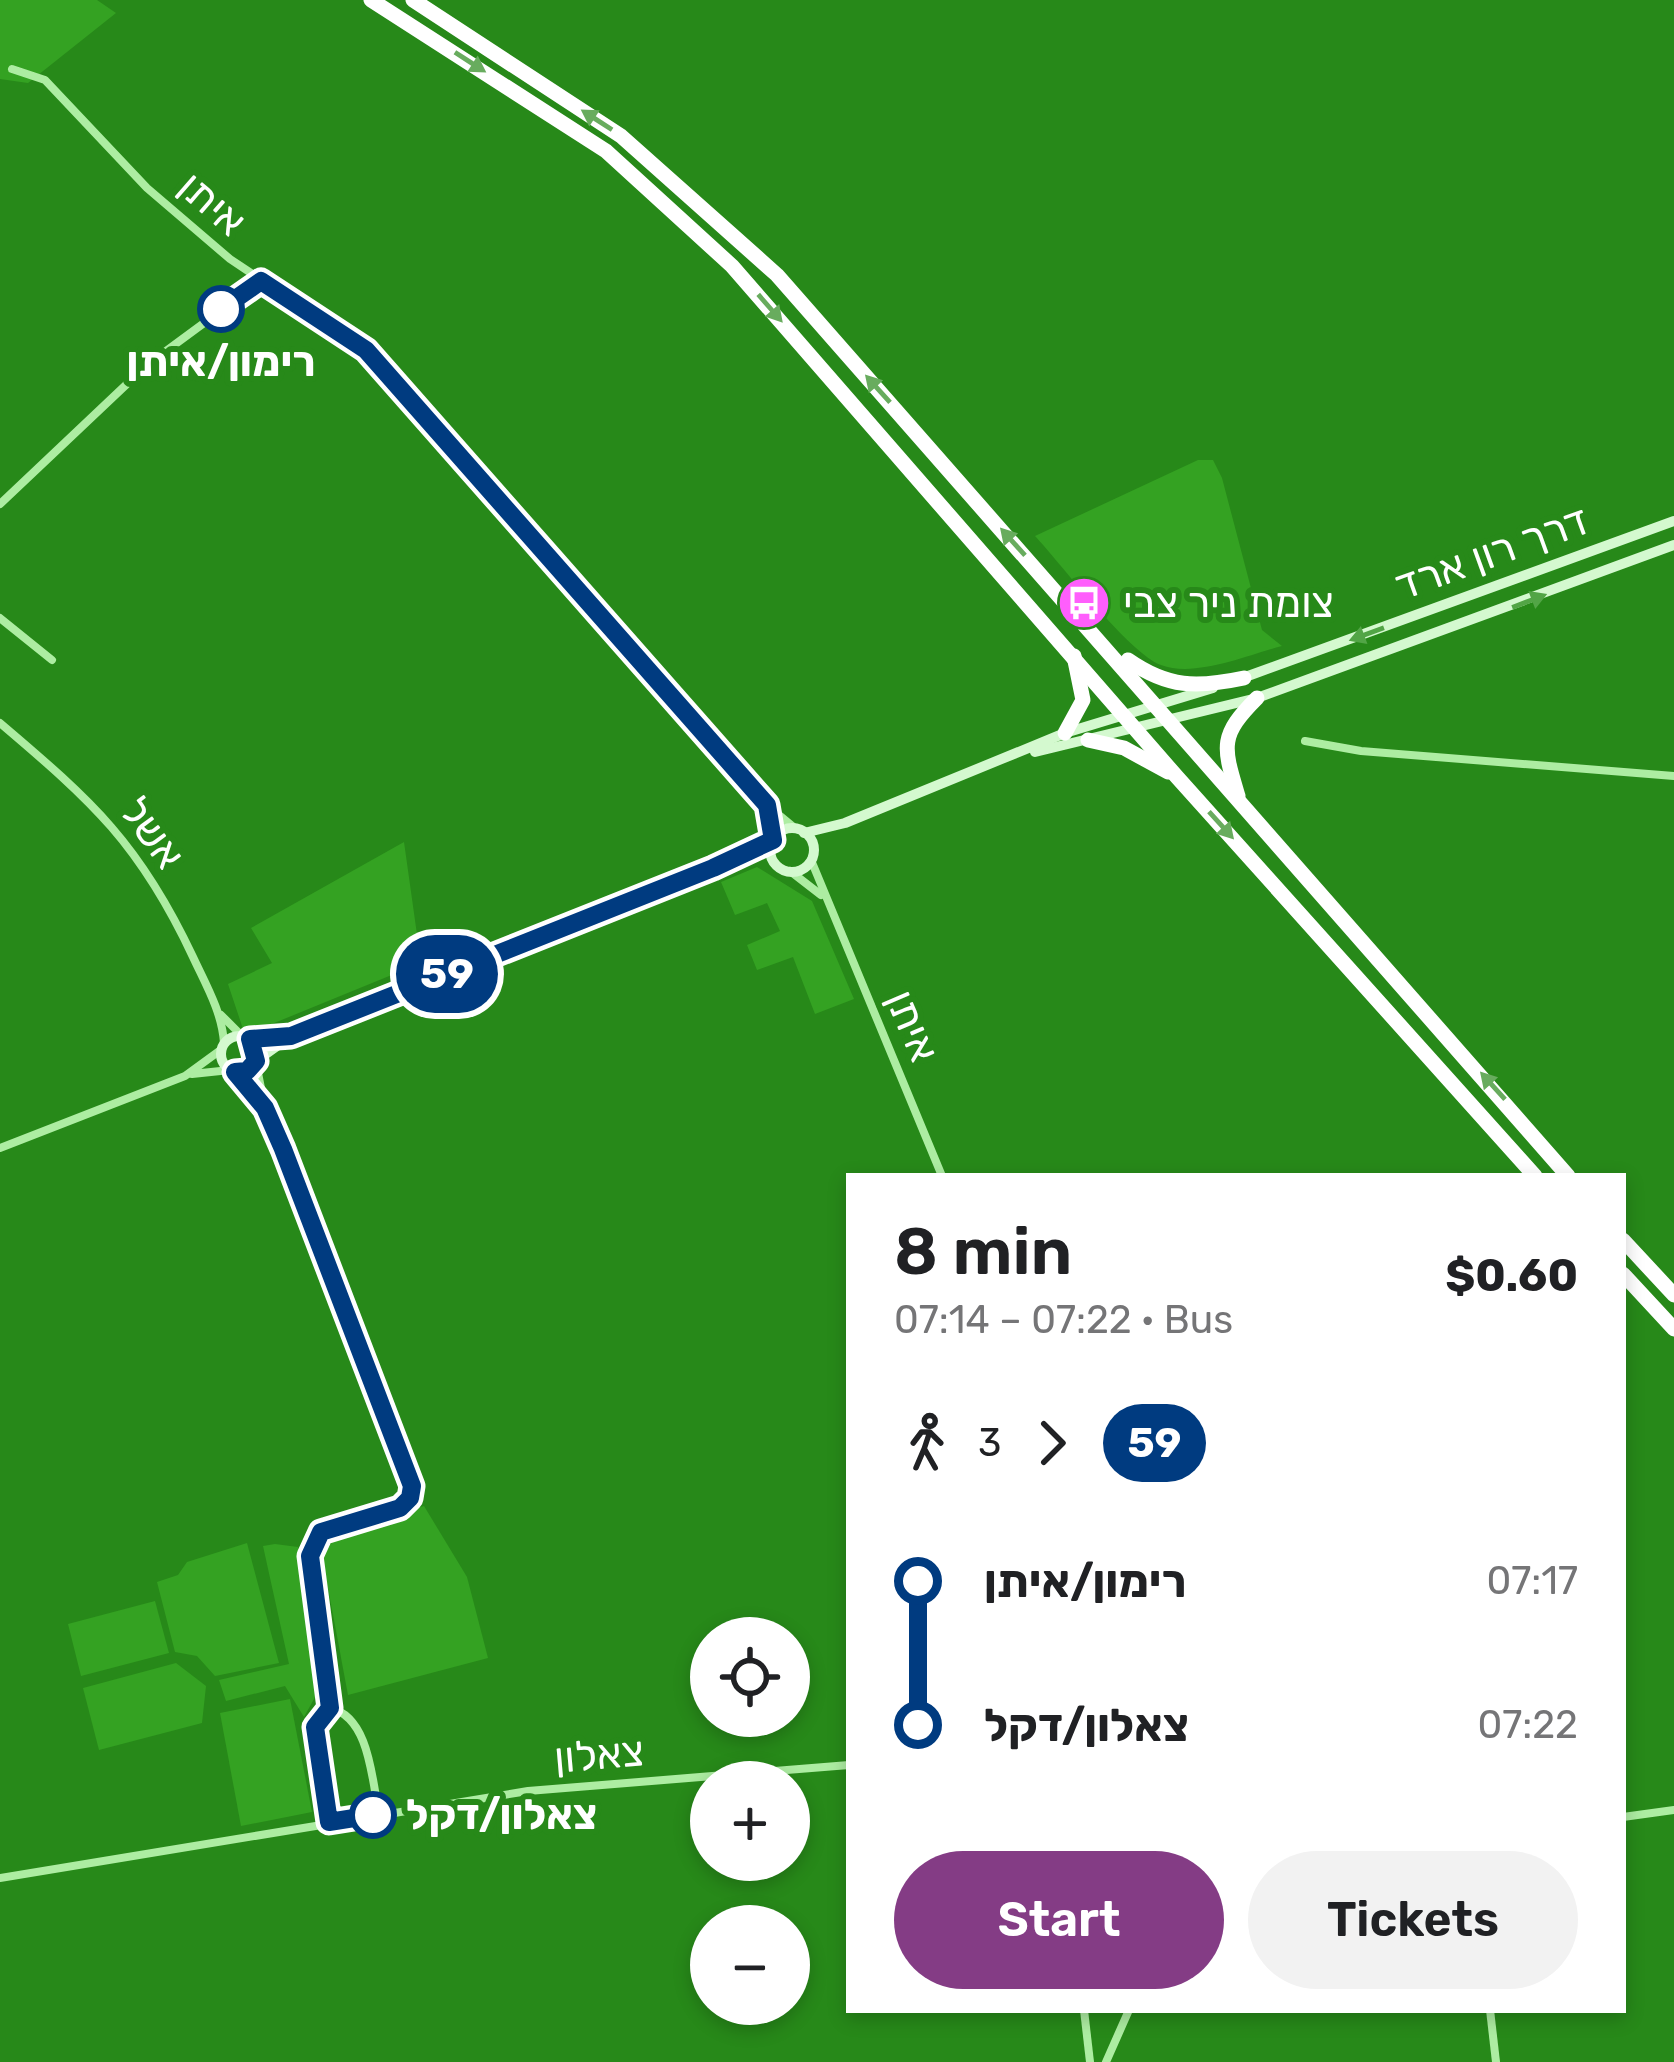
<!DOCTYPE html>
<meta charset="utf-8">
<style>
:root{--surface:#fff;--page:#f2f2f2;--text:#202124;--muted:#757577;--accent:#843c85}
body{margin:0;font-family:Rubik,"Noto Sans Hebrew",sans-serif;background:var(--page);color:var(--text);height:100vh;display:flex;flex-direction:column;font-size:45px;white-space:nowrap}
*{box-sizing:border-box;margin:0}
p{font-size:39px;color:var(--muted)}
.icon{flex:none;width:66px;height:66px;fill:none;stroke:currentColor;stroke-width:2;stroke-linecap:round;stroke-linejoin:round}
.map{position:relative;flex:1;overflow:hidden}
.sheet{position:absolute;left:846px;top:1173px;width:780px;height:840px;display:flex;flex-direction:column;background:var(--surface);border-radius:0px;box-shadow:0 6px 18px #0003}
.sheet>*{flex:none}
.badge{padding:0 24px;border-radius:39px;font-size:42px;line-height:78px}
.tools{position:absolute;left:690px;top:1617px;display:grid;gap:24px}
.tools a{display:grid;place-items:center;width:120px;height:120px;border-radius:50%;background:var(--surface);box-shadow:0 6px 18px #0003;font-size:60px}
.map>.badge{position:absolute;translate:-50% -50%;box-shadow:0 0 0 6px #fff}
.legs{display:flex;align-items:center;gap:18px;height:132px;padding:0 48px;font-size:39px}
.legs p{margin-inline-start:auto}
.headline{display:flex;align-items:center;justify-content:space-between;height:204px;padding:0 48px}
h1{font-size:66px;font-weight:600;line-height:90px}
.cta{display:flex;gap:24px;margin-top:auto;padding:24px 48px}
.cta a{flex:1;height:138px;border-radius:72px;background:var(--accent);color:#fff;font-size:48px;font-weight:600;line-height:138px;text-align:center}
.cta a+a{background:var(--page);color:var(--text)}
ul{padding:0 48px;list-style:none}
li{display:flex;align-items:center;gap:42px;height:144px;font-size:45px}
li i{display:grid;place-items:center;width:18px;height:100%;margin:0 15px;background:currentColor}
li i::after{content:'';width:30px;height:30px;margin:-15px;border:9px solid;border-radius:50%;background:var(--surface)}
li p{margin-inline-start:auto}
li:first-child i{background:linear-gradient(#0000 50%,currentColor 0)}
li:last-child i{background:linear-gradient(currentColor 50%,#0000 0)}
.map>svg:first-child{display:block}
.green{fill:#34a222}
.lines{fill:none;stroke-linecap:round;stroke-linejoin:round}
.street{stroke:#adeda2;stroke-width:8}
.secondary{stroke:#d4f9cf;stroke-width:10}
.highway{stroke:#fff;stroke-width:15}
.oneway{fill:#68ac5e}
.oneway2{fill:#52a546}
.line-1-casing{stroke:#fff;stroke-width:27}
.line-1{stroke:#003b80;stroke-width:18}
.stop-1-dot{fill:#fff;stroke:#003b80;stroke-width:6}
.labels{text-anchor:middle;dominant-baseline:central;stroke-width:12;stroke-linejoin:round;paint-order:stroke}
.street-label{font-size:42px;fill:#fff;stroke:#278919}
.stop-label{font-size:42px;font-weight:bold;fill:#fff;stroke:#278919}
.poi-label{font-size:42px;fill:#fff;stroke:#278919;text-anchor:start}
</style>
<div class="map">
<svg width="1674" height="2062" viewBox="0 0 1674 2062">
<rect width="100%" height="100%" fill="#278919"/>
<g class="green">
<path d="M0,0H97L116,13L28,83L0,79Z"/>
<path d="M1198,460H1213L1222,478L1262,630L1282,646C1248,655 1195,678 1161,665C1129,653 1061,564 1035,536Z"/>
<path d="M404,842L421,963L262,1028L243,1029L228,984L272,963L251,928Z"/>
<path d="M757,867L812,901L854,999L815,1014L793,957L757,970L747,945L780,931L767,903L735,915L721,882Z"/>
<path d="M424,1506L467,1577L488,1658L348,1695L320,1545L341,1531Z"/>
<path d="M247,1543L279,1663L215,1676L197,1656L175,1652L157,1582L178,1575L187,1562Z"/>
<path d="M275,1544L298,1547L300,1556L319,1690L304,1717L285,1686L226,1701L219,1680L289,1664L263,1546Z"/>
<path d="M155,1601L169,1653L81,1676L68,1624Z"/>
<path d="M176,1663L206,1686L202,1723L99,1750L83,1688Z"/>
<path d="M290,1699L312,1812L241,1826L220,1713Z"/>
</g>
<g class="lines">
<g class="street">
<path d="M12,69L45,80L147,188L230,259L366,350L767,805L796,829"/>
<path d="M0,504L147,365L261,281"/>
<path d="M0,618L52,660"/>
<path d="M0,723C93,802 140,844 193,957C206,985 222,1012 224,1043"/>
<path d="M1305,741L1361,751L1674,776"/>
<path d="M770,812L774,838"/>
<path d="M811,860L942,1176"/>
<path d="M790,871L821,895"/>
<path d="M221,1015L241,1035"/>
<path d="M256,1063L265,1108L412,1486L405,1505L330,1527L311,1546L330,1708"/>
<path d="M235,1072L257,1097"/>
<path d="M192,1074L230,1070"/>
<path d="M0,1148L185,1076L222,1049"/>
<path d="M330,1708C370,1717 372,1781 379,1814"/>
<path d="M1623,1817L1674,1810"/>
<path d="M330,1822L315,1728L330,1708"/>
<path d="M0,1878L528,1791L849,1765"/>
<path d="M1084,2010L1090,2062"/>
<path d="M1490,2010L1496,2062"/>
<path d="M1106,2062L1129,2010"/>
</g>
<g class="secondary">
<path d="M1237,680L1674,521"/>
<path d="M1035,752L1257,698L1674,545"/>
<circle cx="792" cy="850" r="22"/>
<path d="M804,833L845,823L1065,733L1213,688"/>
<circle cx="239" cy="1054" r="18"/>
<path d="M256,1061L291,1036L773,840"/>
</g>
<g class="highway">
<path d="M371,0L606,151L732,266L1177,777L1535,1176"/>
<path d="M413,0L621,136L777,275L1568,1176"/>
<path d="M1128,660C1168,688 1197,688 1244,678"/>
<path d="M1065,733L1083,700L1074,656"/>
<path d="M1088,740L1124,748L1168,772"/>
<path d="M1238,796C1223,746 1219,736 1257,698"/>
<path d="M1623,1240L1674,1295"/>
<path d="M1623,1274L1674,1329"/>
</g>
</g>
<defs><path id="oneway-solid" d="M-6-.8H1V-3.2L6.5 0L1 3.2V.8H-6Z" transform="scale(3)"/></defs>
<g class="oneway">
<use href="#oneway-solid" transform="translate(470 62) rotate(33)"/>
<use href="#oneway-solid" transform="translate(597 120) rotate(-147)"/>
<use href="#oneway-solid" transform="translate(770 308) rotate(49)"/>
<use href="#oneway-solid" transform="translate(878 389) rotate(-132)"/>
<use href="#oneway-solid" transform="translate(1013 542) rotate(-132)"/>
<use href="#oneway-solid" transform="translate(1221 825) rotate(48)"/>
<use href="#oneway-solid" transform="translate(1493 1086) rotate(-132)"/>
</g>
<g class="oneway2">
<use href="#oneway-solid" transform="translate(1529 601) rotate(-21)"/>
<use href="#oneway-solid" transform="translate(1367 634) rotate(160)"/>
</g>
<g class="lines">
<g class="line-1-casing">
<path id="line-1" d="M221,309L261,281L366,350L767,805L773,840L713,868L291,1036L250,1039L256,1061L247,1071L235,1072L265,1108L283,1149L412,1486L410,1498L400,1508L321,1532L310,1556L330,1708L315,1727L329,1822L373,1815"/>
</g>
<use href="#line-1" class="line-1"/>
</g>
<defs>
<g id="bus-disc" transform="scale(2.7)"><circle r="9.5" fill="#ff5efc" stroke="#278919"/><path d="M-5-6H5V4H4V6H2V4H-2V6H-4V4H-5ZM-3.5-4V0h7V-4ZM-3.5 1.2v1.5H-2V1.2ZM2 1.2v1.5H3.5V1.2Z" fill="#fff"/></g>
</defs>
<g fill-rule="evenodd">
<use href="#bus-disc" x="1084" y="603"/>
</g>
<g class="stop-1-dot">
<circle cx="221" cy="309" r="21"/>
<circle cx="373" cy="1815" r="21"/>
</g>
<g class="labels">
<g class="street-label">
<text transform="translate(212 204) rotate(41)">איתן</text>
<text transform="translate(1492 553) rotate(-20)">דרך רון ארד</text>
<text transform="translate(152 833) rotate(54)">אשל</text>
<text transform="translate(912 1026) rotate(67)">איתן</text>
<text transform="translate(599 1755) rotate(-5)">צאלון</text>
</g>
<g class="stop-label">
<text x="221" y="362">רימון/איתן</text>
<text x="406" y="1815" text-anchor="start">צאלון/דקל</text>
</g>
<g class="poi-label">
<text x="1123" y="603">צומת ניר צבי</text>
</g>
</g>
</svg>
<div class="tools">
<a><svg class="icon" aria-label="locate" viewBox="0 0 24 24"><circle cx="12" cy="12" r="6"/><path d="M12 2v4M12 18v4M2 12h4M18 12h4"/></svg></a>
<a>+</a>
<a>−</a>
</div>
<b class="badge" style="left:447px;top:974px;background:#003b80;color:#fff">59</b>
<section class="sheet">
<div class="headline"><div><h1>8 min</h1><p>07:14 – 07:22 · Bus</p></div><b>$0.60</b></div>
<div class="legs"><svg class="icon" aria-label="walk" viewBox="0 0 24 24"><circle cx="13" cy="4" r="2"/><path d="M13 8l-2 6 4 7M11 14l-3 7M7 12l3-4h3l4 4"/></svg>3<svg class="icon" aria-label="forward" viewBox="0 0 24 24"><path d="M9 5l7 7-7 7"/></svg><b class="badge" style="background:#003b80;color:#fff">59</b></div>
<ul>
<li><i style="color:#003b80"></i><b>רימון/איתן</b><p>07:17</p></li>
<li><i style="color:#003b80"></i><b>צאלון/דקל</b><p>07:22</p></li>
</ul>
<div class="cta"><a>Start</a><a>Tickets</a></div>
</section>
</div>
